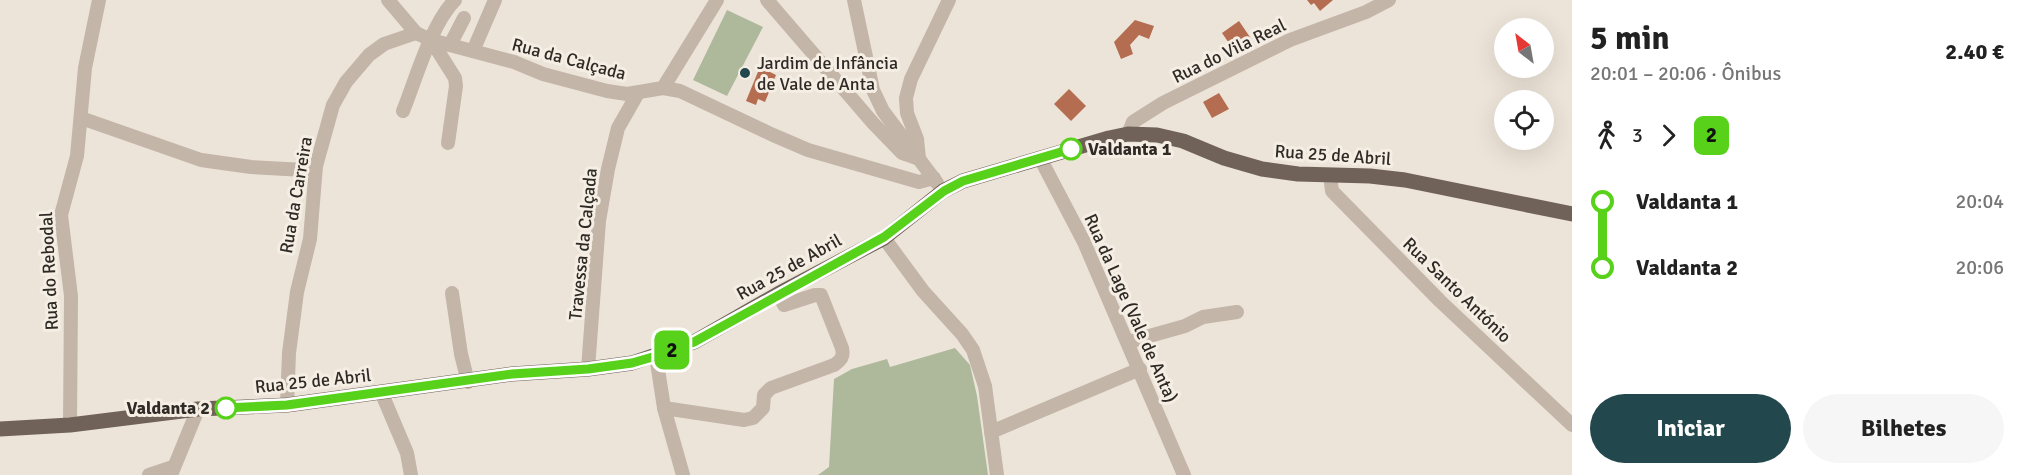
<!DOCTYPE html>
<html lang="pt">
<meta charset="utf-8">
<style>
:root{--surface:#fff;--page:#f6f6f6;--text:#222;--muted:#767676;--accent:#22474c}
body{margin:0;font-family:Signika,sans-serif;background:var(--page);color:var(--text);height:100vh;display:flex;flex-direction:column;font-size:22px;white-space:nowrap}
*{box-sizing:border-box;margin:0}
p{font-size:20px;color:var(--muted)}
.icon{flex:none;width:33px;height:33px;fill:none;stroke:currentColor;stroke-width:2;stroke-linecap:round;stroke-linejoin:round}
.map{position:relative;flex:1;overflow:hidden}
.panel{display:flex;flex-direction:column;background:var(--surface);width:450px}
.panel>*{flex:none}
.badge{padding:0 12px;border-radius:9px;font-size:21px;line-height:39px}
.needle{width:39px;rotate:329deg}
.fabs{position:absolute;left:1494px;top:18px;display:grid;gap:12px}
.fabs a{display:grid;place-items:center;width:60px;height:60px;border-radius:50%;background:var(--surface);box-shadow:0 6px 24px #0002;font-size:30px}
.map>.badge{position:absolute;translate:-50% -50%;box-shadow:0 0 0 3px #fff}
.legs{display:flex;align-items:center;gap:9px;height:66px;padding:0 18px;font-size:20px}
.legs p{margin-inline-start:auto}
.headline{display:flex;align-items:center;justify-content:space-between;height:102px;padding:0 18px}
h1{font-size:33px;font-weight:700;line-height:45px}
.primary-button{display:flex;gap:12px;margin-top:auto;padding:12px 18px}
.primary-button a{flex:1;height:69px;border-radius:36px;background:var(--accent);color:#fff;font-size:24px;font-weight:700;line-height:69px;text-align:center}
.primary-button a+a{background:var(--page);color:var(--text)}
ul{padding:0 18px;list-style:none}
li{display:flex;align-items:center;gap:21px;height:66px;font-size:22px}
li i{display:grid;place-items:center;width:9px;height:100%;margin:0 8px;background:currentColor}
li i::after{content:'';width:15px;height:15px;margin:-8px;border:4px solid;border-radius:50%;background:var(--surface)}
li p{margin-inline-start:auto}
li:first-child i{background:linear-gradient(#0000 50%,currentColor 0)}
li:last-child i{background:linear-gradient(currentColor 50%,#0000 0)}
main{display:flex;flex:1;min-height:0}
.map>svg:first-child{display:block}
.green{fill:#aeb99c}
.building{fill:#b46d50}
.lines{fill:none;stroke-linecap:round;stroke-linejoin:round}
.minor{stroke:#c3b5a7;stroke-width:14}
.major{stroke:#706259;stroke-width:15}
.line-1-casing{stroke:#fff;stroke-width:14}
.line-1{stroke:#57d11a;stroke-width:9}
.poi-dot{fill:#22474c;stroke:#f5eee4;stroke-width:2}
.stop-1-dot{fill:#fff;stroke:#57d11a;stroke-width:3}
.labels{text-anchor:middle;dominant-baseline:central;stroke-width:6;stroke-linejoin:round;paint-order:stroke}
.street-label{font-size:18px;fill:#302a26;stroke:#f5eee4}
.poi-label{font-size:18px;fill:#302a26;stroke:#f5eee4;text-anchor:start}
.stop-label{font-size:18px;font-weight:bold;fill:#302a26;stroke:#f5eee4;text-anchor:start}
</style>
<main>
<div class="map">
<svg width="1572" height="475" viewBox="0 0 1572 475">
<rect width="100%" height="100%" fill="#ede4d9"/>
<g class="green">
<path d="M727,10L763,27L727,96L693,80Z"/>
<path d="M955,348L970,365L977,396L988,475H818L829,467L834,379L852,369L887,359L890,367Z"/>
</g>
<g class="building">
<path d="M1307,0H1333L1320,11L1314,3L1311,5Z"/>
<path d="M1135,20L1154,26L1149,39L1139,35L1130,45L1133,54L1121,59L1114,42Z"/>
<path d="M1239,21L1252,40L1235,52L1222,33Z"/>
<path d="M762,62L772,66L770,72L776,75L765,102L758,99L756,105L746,101Z"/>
<path d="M1069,89L1086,106L1071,121L1054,104Z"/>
<path d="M1219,93L1229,109L1212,118L1203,102Z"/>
</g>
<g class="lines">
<g class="minor">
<path d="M388,0L416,33L431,40L514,62L543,74L607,91L627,94L663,88L680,91L773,135L808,150L919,182L934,178"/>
<path d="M767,0L873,123L902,153L919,159L917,139L907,113L906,98L911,79L949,0"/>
<path d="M854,0L873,90L883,111L937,183"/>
<path d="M431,40L455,78L456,86L448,143"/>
<path d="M450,45L464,18"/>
<path d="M473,51L495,0"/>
<path d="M663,88L717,0"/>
<path d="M403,111C416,79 431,24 455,0"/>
<path d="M81,118L201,160L251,167L304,170L316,166"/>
<path d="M1128,134L1133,122L1163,103L1290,40L1366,12L1389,0"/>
<path d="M1040,158L1084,242L1184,475"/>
<path d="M1330,175L1332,191L1440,301L1572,425"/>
<path d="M884,238L923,291L962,334L973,350L985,386L997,475"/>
<path d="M452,293L461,354L468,382"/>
<path d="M1128,342L1185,326L1203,317L1237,312"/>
<path d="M656,356L664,408L683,475"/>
<path d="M588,369L599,221L608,169L618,128L638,93"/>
<path d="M382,394L407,453L411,475"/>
<path d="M287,405L289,353L297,292L310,239L316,166L333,105L346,82L369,55L384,44L416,33"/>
<path d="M664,408L744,420L753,418L763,408L764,395L771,388L834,365C841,360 844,357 842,348L821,295H815L784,305L778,294"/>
<path d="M70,425L71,296L61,215L77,156L85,68L99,0"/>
<path d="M991,432L1140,369"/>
<path d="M149,475L173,467"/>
<path d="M171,475L198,409"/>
</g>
<path class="major" d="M0,429L70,425L198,409L287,405L512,374L588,369L632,363L694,342L778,294L884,238L943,191L963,181L1109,138L1128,134L1157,135L1183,141L1224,158L1262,169L1298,174L1370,176L1405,180L1572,214"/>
</g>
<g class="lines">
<g class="line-1-casing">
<path id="line-1" d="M226,408L287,405L512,374L588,369L632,363L656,356L694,342L884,237L944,191L963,181L1071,149"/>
</g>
<use href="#line-1" class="line-1"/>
</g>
<circle class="poi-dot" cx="745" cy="73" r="6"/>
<g class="stop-1-dot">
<circle cx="1071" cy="149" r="10"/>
<circle cx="226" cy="408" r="10"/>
</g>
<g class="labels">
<g class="street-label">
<text transform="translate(1229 51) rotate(-26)">Rua do Vila Real</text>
<text transform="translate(569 59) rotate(15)">Rua da Calçada</text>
<text transform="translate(1333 155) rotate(4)">Rua 25 de Abril</text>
<text transform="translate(296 195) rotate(-80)">Rua da Carreira</text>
<text transform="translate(583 244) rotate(-84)">Travessa da Calçada</text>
<text transform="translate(789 267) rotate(-29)">Rua 25 de Abril</text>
<text transform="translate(49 271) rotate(-93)">Rua do Rebodal</text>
<text transform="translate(1457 290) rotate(44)">Rua Santo António</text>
<text transform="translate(1131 308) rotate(66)">Rua da Lage (Vale de Anta)</text>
<text transform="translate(313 381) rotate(-6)">Rua 25 de Abril</text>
</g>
<g class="poi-label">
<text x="757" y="63">Jardim de Infância<tspan x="757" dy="21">de Vale de Anta</tspan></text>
</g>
<g class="stop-label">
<text x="1088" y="149">Valdanta 1</text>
<text x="210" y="408" text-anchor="end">Valdanta 2</text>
</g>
</g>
</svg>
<div class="fabs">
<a><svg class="needle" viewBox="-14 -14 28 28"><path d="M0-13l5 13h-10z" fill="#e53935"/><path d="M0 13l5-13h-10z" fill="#767676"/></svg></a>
<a><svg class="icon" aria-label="locate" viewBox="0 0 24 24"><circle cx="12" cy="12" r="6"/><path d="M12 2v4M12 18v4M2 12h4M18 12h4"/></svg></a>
</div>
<b class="badge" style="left:672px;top:350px;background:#57d11a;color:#111">2</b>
</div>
<section class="panel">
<div class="headline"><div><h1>5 min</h1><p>20:01 – 20:06 · Ônibus</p></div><b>2.40 €</b></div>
<div class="legs"><svg class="icon" aria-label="walk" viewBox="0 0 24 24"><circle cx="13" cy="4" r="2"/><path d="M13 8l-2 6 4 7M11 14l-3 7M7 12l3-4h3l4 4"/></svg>3<svg class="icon" aria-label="forward" viewBox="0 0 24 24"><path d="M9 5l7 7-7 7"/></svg><b class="badge" style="background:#57d11a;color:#111">2</b></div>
<ul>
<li><i style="color:#57d11a"></i><b>Valdanta 1</b><p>20:04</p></li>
<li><i style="color:#57d11a"></i><b>Valdanta 2</b><p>20:06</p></li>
</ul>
<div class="primary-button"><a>Iniciar</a><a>Bilhetes</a></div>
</section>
</main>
